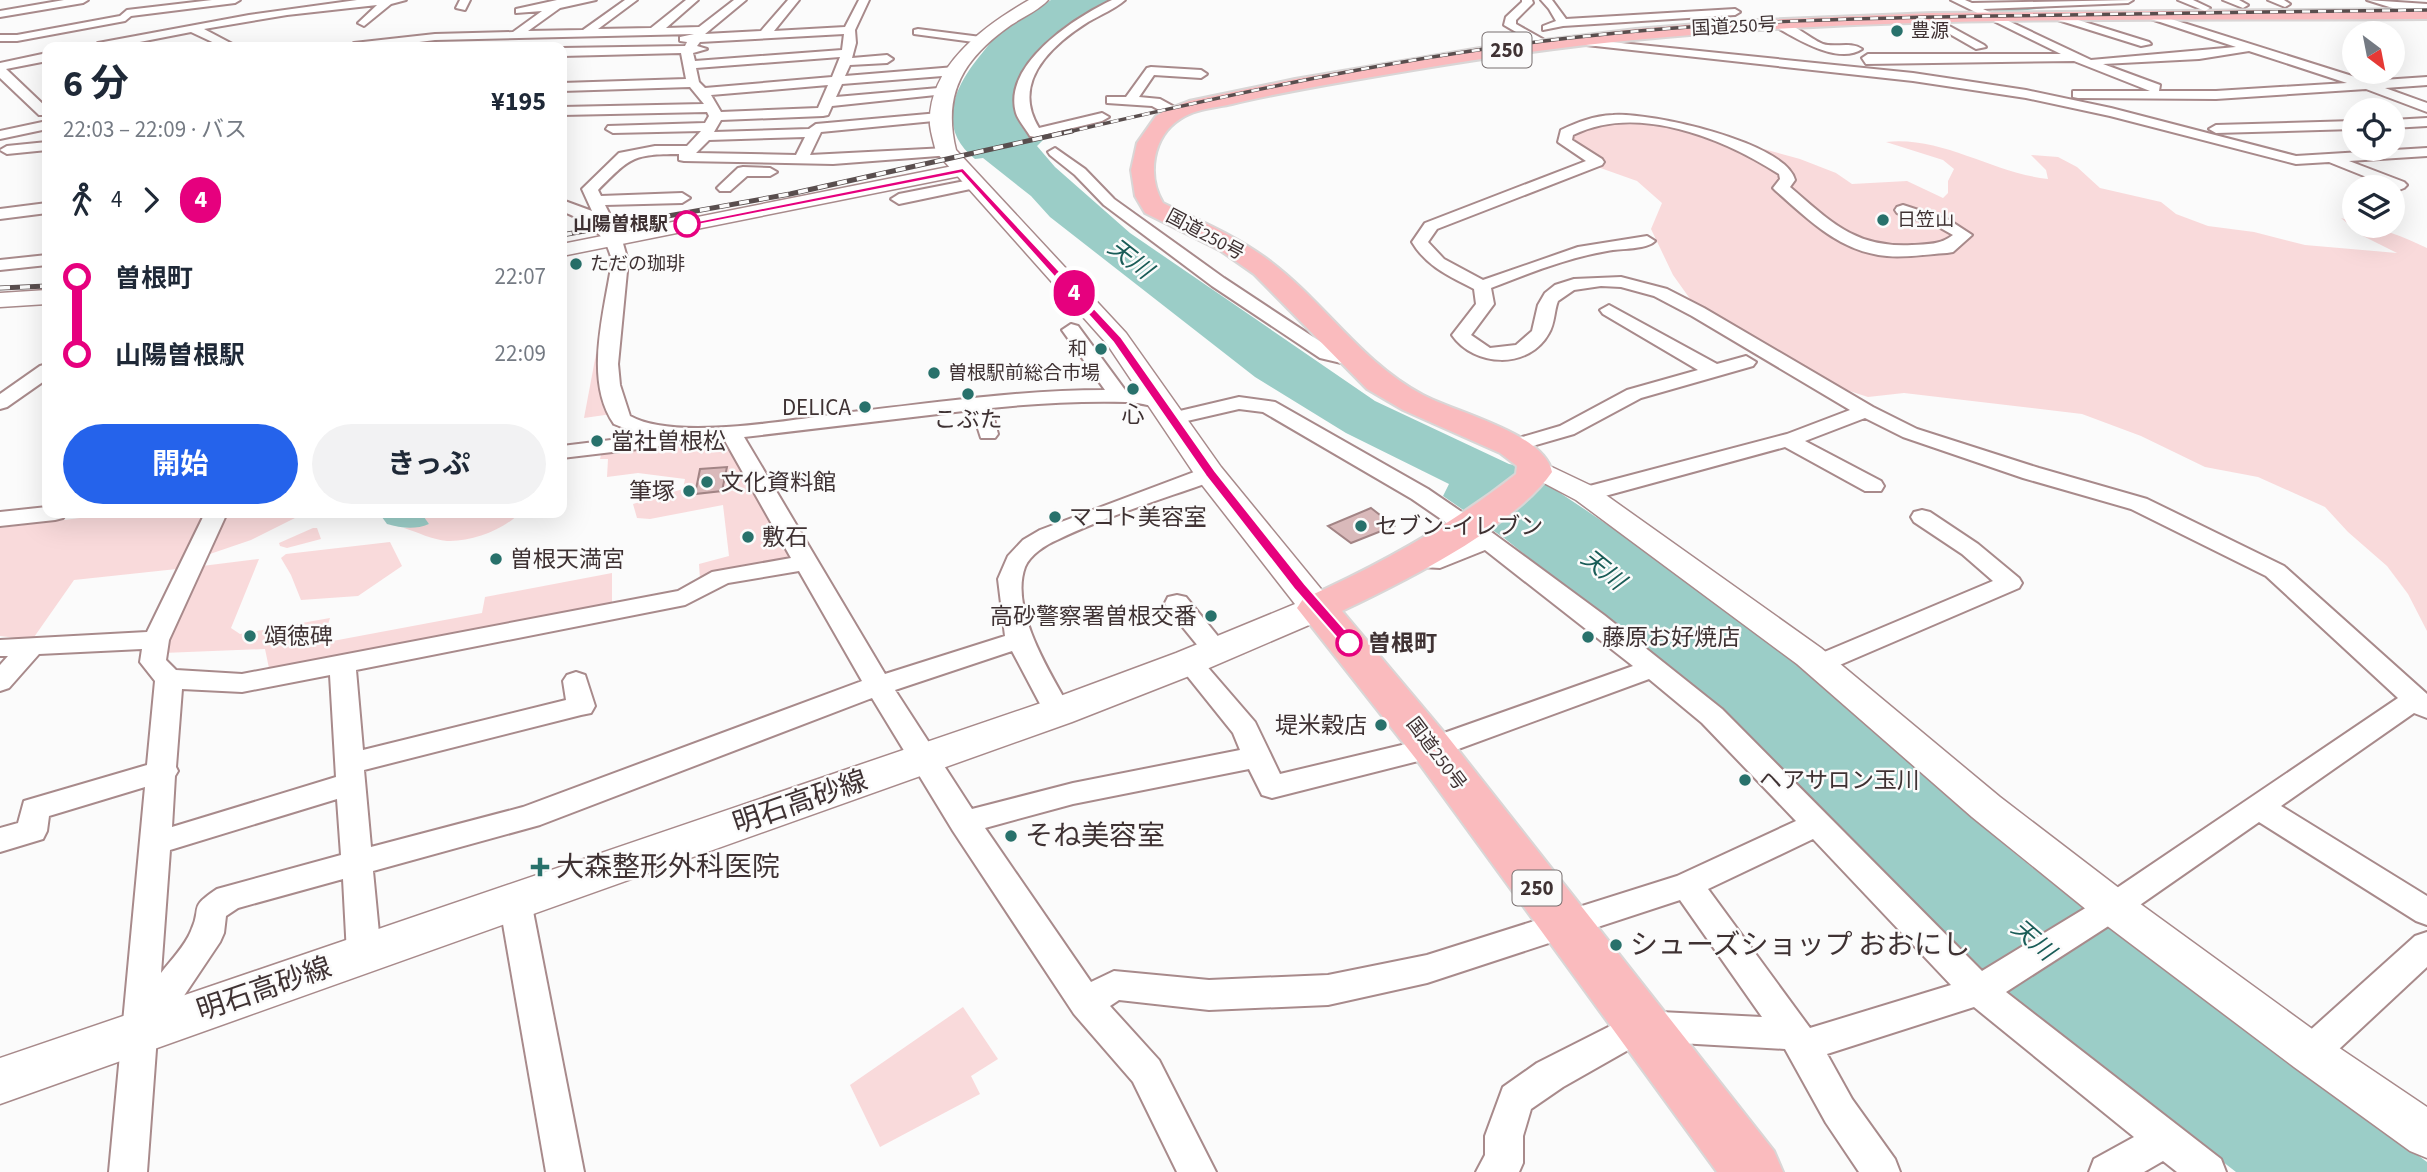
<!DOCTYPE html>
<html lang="ja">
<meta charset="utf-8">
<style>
:root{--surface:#fff;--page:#f2f2f3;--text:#1f2937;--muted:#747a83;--accent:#2563eb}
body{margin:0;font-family:"Source Sans 3","Noto Sans JP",sans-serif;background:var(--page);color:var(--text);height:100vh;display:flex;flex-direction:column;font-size:26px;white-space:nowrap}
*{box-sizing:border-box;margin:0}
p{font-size:23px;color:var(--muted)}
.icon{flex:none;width:38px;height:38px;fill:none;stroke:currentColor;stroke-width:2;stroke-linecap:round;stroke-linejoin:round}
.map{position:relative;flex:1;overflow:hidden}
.sheet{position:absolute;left:42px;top:42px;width:525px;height:476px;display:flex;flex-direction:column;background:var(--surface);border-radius:14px;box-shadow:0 7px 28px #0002}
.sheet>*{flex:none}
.badge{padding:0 14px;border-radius:23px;font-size:24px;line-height:46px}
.needle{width:46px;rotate:148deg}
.fabs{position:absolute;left:2342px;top:21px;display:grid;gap:14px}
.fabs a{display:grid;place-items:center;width:63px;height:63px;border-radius:50%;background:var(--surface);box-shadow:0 7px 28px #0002;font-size:35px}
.map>.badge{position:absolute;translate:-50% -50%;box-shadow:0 0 0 4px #fff}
.legs{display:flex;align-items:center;gap:10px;height:77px;padding:0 21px;font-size:23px}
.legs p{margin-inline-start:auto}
.head{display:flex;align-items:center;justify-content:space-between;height:119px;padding:0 21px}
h1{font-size:38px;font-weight:700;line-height:52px}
.button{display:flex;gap:14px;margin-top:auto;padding:14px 21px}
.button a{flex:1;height:80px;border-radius:42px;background:var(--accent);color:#fff;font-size:28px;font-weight:700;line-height:80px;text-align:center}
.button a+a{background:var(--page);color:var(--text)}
ul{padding:0 21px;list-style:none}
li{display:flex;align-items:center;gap:24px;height:77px;font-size:26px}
li i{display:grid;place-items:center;width:10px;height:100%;margin:0 9px;background:currentColor}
li i::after{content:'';width:18px;height:18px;margin:-9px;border:5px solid;border-radius:50%;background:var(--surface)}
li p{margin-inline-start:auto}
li:first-child i{background:linear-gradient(#0000 50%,currentColor 0)}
li:last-child i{background:linear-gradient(currentColor 50%,#0000 0)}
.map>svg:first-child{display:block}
.green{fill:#f9dadb}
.water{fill:#9bcdc7}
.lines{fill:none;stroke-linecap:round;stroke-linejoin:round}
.stream{stroke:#9bcdc7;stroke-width:3.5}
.building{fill:#d9b9ba;stroke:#a28485;stroke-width:2}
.minor-casing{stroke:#a88a8b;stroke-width:4}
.tertiary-casing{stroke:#a88a8b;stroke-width:3}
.secondary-casing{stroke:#a88a8b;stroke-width:3}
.trunk-casing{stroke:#d9d6d6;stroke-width:4}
.minor{fill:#fff;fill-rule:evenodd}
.tertiary{fill:#fff;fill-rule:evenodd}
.secondary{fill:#fff;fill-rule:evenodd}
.trunk{fill:#fabbbe;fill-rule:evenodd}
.rail-far1-casing{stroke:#594e4e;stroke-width:3.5}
.rail-casing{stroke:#594e4e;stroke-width:5}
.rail-far1{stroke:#fbfbfb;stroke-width:2.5;stroke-dasharray:8;stroke-linecap:butt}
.rail{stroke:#fbfbfb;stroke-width:3.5;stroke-dasharray:10;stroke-linecap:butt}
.line-1{fill:#e6007e;stroke:#fff;stroke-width:2}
.poi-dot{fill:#28716b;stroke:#fbfbfb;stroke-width:2.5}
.stop-1-dot{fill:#fff;stroke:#e6007e;stroke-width:3.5}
.labels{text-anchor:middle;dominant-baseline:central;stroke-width:5;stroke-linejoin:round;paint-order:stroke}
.far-street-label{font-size:19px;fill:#3f3233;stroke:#fbfbfb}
.far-poi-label{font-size:19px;fill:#3f3233;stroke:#fbfbfb;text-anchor:start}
.far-stop-label{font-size:19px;font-weight:bold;fill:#3f3233;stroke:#fbfbfb;text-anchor:end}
.shield{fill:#fbfbfb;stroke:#776e6f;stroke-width:2}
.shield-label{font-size:21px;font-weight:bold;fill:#3f3233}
.poi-label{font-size:23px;fill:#3f3233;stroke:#fbfbfb;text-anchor:start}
.stop-label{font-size:23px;font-weight:bold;fill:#3f3233;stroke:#fbfbfb;text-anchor:start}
.water-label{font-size:24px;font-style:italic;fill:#195c57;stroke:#fbfbfb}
.near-street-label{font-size:28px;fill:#3f3233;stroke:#fbfbfb}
.near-poi-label{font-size:28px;fill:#3f3233;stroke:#fbfbfb;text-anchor:start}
</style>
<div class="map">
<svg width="2427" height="1172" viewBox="0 0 2427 1172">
<rect width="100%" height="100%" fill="#fbfbfb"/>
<g class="green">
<path d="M1599,120L1645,121L1686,130L1722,143L1764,149L1800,159L1836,173L1852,184L1907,181L1943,198L1948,193V181L1954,169L1943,160L1886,142C1943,136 1992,173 2048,179L2046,170L2031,155L2058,157L2077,167L2100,188L2161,202L2176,214L2208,226L2254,232L2305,245L2397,253L2363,236L2341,218L2354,222V226C2379,226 2404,237 2427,248V631L2408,594L2387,566L2348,532L2325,507L2258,477L2205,467L2141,436L2082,414L1904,393L1868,397L1831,385L1693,303L1673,275L1651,229L1662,203L1637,181L1592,165L1569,137Z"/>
<path d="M605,353L612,414L584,418L596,354Z"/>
<path d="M707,439L725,440L792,556L784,562L700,579L699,564L729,556L723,505L650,519L637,518L633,504L683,489L685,479L638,473L607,477L608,459H600L602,451Z"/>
<path d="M120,513H209L186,568L74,580L32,640L0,636V528Z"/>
<path d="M226,513H305L251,540L207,555Z"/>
<path d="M428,513H520C503,530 472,542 447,541C433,540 417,532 404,528L429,524L423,517Z"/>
<path d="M313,528H317L321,539L287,548L280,546L279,543Z"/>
<path d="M390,542L402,566L358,596L301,600L291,575L281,558L286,554Z"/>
<path d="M259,559L231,628L240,634L330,618L322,643L482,613L485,597L612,573V607L270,673L265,649L163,653L202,566Z"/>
<path d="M963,1007L998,1059L971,1076L980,1094L880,1147L850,1085Z"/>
</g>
<g class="water">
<path d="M1051,0H1108C1066,28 979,78 1028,135L1043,140L1037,146L1055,167L1130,233L1375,401L1509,464L1519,466C1615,528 1710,595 1800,667C1869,722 1932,784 1999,840C2136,954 2285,1055 2427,1162V1172H2236L1998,987L1720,709L1504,538L1443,496L1449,484L1346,433L1255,377L1050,217L1031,196L983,158L975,159C934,126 956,84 983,52C989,45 994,37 1001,31C1016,19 1035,10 1051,0Z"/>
<path d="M379,513L394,515L428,513L424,517L429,524C415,530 401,528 387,524Z"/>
</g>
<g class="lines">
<path class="stream" d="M1994,12L2048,6L2035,0"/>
</g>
<g class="building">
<path d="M727,467L722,491L695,494L700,469Z"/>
<path d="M1371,508L1394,526L1351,543L1328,526Z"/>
</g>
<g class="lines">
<g class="minor-casing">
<g id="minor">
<path d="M64,0H88L83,3L0,17V11Z"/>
<path d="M212,0H240L235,3L131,16L125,21L17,41H0V35H17L120,16L127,10Z"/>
<path d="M357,0H406L391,4L364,26L358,23L377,5L287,15L204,29L238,47H223L191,32L114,47H92L98,43L249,15Z"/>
<path d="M460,0H470L465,10L456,8Z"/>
<path d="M557,0H596L560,8L528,31L583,30L625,0H637L598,29L651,28L686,0H698L666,28L699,27L734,0H746L705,34L761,31L788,0H799L774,31L845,27L859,0H869L855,30L856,43L852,58L887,55L893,59L887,63L850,65L845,76L955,67L961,71L955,75L842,84L836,97L950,87V93L945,94L832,106L828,115L823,116L721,120L714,132L809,129L816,124L939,113L946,117L944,120L821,132L810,155L946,148L953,152L951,155L833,164L684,161L679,160V154C632,154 630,158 598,190L601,196L682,193L690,198L682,203L605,205L609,213L601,219L622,240L628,261L618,364L620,385L630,416C678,443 804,417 861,411C942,402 1023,390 1105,390L1062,330L1071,324L1078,326L1125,390L1169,397L1172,401L1169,405C1155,409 1141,402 1126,402C1081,401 1037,403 991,408L998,434L995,438H981L972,410L744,437L885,674L1005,636L998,579L1008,556L1023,540L1040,530L1202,469H1218L1221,474L1218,479C1166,498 1106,516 1057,540C1045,545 1030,555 1025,567C1009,610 1052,676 1072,712L1068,719L1058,721L1048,719L1012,651L895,690L972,809L1073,783L1240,750L1233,733L1176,662L1180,656L1189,653L1198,656L1255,722L1280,774L1427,739L1633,666L1485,550L1440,568L1405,566L1401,561L1405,556L1436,554L1470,539L1412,499L1263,412L1239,409L1174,424L1167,422L1164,418L1167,414L1239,397L1275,402L1428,489L1494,534L1604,615L1722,709L1982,971L2102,898L2398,698L2266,576L2131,509L2023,478L1903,437L1865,418L1805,441L1881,481L1884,486L1881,491H1865L1785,447L1594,499H1578L1575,494L1578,489L1787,434L1850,410L1692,316L1654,296L1621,287L1601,286L1574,290L1558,301C1554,311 1555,323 1549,333C1529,370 1474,367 1452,335L1476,304L1474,289C1449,276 1426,266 1412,242L1425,223L1586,161L1558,142L1561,130C1578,122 1593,116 1613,115C1649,112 1786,142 1795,180L1790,187C1831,222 1855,248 1912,245C1928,244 1940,245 1953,235L1937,226L1897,213L1895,210L1897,207L1903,205L1949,220L1972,235L1953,252L1947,253C1928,254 1906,258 1887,256C1840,252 1809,220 1776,191L1773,188L1780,179L1779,174C1723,138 1637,103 1573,135L1572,140L1602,159L1604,162L1602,165L1437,229L1428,242L1444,259L1483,280L1578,247L1647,236L1655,241C1646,250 1621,248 1607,251C1567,258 1529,273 1491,288L1494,304L1471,335L1490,348L1516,345L1532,331L1538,305L1545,293L1555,285L1574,279L1621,277L1667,289L1704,308L1873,407L1917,429L2039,468L2147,499L2284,566L2427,694V718L2414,713L2281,806L2427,896V925L2416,921L2259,822L2124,916L2006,992L2221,1159L2226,1172H2177L2163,1161L2144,1172H2089L2094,1159L2134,1137L1974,1007L1827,1054L1852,1099L1895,1159L1900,1172H1859L1826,1123L1785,1049L1644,1041L1563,1087L1531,1109L1523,1136V1163L1519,1172H1476L1485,1155V1136L1503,1087L1537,1063L1640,1011L1762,1017L1680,900L1427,983L1328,1005L1209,1010L1119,1000L1110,1006L1159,1060L1216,1172H1177L1133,1082L1074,1014L953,831L872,698L540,825L373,871L381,954L376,964L364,968L352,964L347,954L343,879L238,908L226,916L224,933L220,942L157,1036L147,1172H109L145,787L49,816L47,831L43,839L0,852V828L18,823L24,801L147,765L155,681L140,662L142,649L39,654L9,688L0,691V665L8,656H0V640L147,632L205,513H227L169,640L166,660L176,670L242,674L678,591L712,572L791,558L724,439L673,440L670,444L663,446L562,458V446L644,436L614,424C583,380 605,310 612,261C606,232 587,222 562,211V200L592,211L582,189L619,153L655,146H687L701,131L613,133L606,129L608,126L705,123L709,116L707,112L562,115V107L704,104L690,87L562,91V83L686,79L681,53L562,56V48L685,46L687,42L680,41V37L694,34L435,40L380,47H348L354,43L435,34L513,32L542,11L516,13V9ZM844,34L842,50L695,61L693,53L707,49L697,46L700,42ZM840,57L832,77L705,88L699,82L696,68ZM828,85L818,108L721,112L711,95ZM805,137L796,155L696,153L709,140ZM799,571L862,681L523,807L371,847L364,770L581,715L591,713L595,706L585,675L576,672L567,675L563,681L566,700L363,750L356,670L685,605L728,583ZM330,675L336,777L172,827L175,776L178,771L176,767L182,689L242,692ZM1649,679L1702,723L1796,821L1677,876L1427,955L1328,975L1209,980L1114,971L1091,982L985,828L1073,804L1249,769L1262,795L1272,798L1442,755ZM337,799L341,855L217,889C187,909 203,906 191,931C185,946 171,960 161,973L170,850ZM1813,839L1951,985L1810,1028L1708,889Z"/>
<path d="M1112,0H1125C1115,9 1100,15 1088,22C1050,46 1011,83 1039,128L1102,113L1109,117L1102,121L1035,137L1030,136C1026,129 1018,120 1016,113C1002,64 1076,17 1112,0Z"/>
<path d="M1522,0H1532L1533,3L1516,20V24L1548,42V46H1540L1504,25L1506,17L1522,2Z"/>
<path d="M1541,0H1552L1566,19L1735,9L1740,12L1735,15L1563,26L1543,30V26L1556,21L1549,9Z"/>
<path d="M1951,0H1965L1972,3L2133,0L2128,3L1983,9L2091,60L2236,47L2151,19V15L2155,14L2368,81L2427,77V85L2385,88L2427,103V112L2366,89L2216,99L2078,98L2073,97V91H2150L2074,61L1866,64L1862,58L1868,54H2061ZM2249,51L2347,83L2216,91H2159L2160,85L2103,64L2199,59Z"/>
<path d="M2178,0H2193L2210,8L2205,11Z"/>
<path d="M2223,0H2239L2248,5L2243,8Z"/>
<path d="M2268,0H2284L2290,4L2285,7Z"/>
<path d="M2367,0L2427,4V10H2399Z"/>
<path d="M2062,15L2149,42L2151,44L2141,46L2058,20V16Z"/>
<path d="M1931,16L1984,45L1986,47L1976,49L1927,21L1925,19Z"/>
<path d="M1776,23C1793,21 1808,38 1823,44C1835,48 1851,41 1862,49C1839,65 1797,39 1776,27Z"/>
<path d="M918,29L981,37L987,40L981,43L914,34V30Z"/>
<path d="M1572,38L1913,73L2026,90L2111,108L2296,156L2427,148V156L2349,161L2404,182L2407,185L2404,188L2399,190L2329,162L2296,164L2110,116L2026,98L1913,81L1568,43V39Z"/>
<path d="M47,53V61L6,69L47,108V115H39L0,78V63Z"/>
<path d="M1151,67L1201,70L1207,74L1201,78L1154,75L1139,97L1160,99L1180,110V116H1170L1152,106L1107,103V97H1126L1147,68Z"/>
<path d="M2427,118V126L2392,128V120Z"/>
<path d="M47,121V129L0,139V131Z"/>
<path d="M2354,121V129L2216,133L2209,129L2216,125Z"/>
<path d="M47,142V150L7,154L0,150L7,146Z"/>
<path d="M1055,148L1085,169L1114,199L1224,278L1333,350L1361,356L1364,360L1361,364L1354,366L1320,358L1212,286L1104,205L1075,175L1050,155L1048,152Z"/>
<path d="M743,167L770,168L777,172L770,176H747L730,191H720L717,188L720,185L738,168Z"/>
<path d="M975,179L983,184L980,187L899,204L891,199L899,194Z"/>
<path d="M47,203V213L0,219V209Z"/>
<path d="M47,255V265L0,270V260Z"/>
<path d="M1609,305L1717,364L1746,356L1756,362L1753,366L1641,398L1574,434L1512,452L1505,450L1501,446L1505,442L1560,426L1627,390L1698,370L1603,314L1600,310Z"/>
<path d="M47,364V379L7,407L0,409V394L40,366Z"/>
<path d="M47,507V513H66L63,518L55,520L0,526V512Z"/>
<path d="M1922,510L1930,512L1978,544L2019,578L2022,583L2019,588L1828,670L1819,673L1810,670L1806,664L1810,658L1993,581L1962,554L1914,522L1911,517L1914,512Z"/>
<path d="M1177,595L1186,597L1225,645L1229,651L1225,657L1216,660L1207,657L1168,609L1165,603L1168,597Z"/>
<path d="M515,888L526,892L531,901L584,1172H546L499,901L504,892Z"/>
<path d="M2427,932V967L2323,1064L2310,1069L2297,1064L2292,1053L2297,1042L2415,936Z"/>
</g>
</g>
<g class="tertiary-casing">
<g id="tertiary">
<path d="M963,164L972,170L970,174L562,256V244Z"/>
<path d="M47,290V304L0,307V293Z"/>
<path d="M1535,459L1596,488L1821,648L2000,797L2128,895L2326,1039L2427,1107V1158L2410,1151L2294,1067L2098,919L1972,817L1797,664L1576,500L1525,473L1521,467L1525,461Z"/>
</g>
</g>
<g class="secondary-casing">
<path id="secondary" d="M1029,0H1048C1039,10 1023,17 1011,25C964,58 942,93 956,150L1126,333L1221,467L1330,600L1335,608L1330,616L1202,671L1072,722L0,1104V1058L1044,702L1176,653L1295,604L1199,481L1107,344L936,152C934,143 931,134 930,125C927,67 984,26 1029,0Z"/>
</g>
<g class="trunk-casing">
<path id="trunk" d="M2427,9V19C2163,21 1897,14 1634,40C1546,48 1459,62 1372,77C1325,85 1278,93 1232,104C1214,108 1195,109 1180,119C1152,137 1147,176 1163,203C1200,221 1239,237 1271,262C1325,303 1362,363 1423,395C1457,413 1544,433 1552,472C1514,527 1403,582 1342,611L1448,737L1774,1151L1783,1172H1717L1416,759L1297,608L1303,599C1379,565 1450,526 1516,474L1517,466L1500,453L1403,410L1367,389L1254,274L1221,251L1145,213L1135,196L1131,170L1137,143L1156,116L1168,109L1189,101L1295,79L1486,47L1636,29L1734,21L1932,13Z"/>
</g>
<use href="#minor" class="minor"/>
<use href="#tertiary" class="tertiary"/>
<use href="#secondary" class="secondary"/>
<use href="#trunk" class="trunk"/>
<g class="rail-far1-casing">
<path id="rail-far1" d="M1064,133C1243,91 1423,52 1607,34C1735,21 1864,18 1992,16C2137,13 2282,12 2427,10"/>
</g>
<g class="rail-casing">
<g id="rail">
<path d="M562,235L790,194L1072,131"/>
<path d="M0,288L47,286"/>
</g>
</g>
<use href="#rail-far1" class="rail-far1"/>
<use href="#rail" class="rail"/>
</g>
<path class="line-1" d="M963,168L1121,337L1215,471L1305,584L1354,640L1356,643L1354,646H1344L1295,590L1206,476L1113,342L961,173L687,227L683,224Z"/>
<g class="poi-dot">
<circle cx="1897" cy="31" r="7"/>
<circle cx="1883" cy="220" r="7"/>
<circle cx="576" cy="264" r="7"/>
<circle cx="1101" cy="349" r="7"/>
<circle cx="934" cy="373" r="7"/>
<circle cx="1133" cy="389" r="7"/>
<circle cx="968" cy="394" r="7"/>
<circle cx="865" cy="407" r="7"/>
<circle cx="597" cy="441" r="7"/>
<circle cx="707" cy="482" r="7"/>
<circle cx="689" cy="491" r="7"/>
<circle cx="1055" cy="517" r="7"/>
<circle cx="1361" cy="526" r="7"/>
<circle cx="748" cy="537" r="7"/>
<circle cx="496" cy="559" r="7"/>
<circle cx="1211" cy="616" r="7"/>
<circle cx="250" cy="636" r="7"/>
<circle cx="1588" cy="637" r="7"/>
<circle cx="1381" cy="725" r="7"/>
<circle cx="1745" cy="780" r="7"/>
<circle cx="1011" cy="836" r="7"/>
<path d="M536.5 856.5h7v7h7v7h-7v7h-7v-7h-7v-7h7z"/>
<circle cx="1616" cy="945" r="7"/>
</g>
<g class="stop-1-dot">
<circle cx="687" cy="224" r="12"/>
<circle cx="1349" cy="643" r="12"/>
</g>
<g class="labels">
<g class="far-street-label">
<text transform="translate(1734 27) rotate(-3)">国道250号</text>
<text transform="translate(1205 235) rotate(28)">国道250号</text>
<text transform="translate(1436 754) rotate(53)">国道250号</text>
</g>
<g class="far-poi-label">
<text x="1911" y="31">豊源</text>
<text x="1897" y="220">日笠山</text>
<text x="590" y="264">ただの珈琲</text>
<text x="1087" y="349" text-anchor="end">和</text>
<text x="948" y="373">曽根駅前総合市場</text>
</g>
<g class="far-stop-label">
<text x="668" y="224">山陽曽根駅</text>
</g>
<g class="shield">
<rect x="1482.5" y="32.5" width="49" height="35" rx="5"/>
<rect x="1512.5" y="870.5" width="49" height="35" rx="5"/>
</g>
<g class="shield-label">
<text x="1507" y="50">250</text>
<text x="1537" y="888">250</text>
</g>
<g class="poi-label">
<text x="851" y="407" text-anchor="end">DELICA</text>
<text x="1133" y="414" text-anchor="middle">心</text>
<text x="968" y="419" text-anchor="middle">こぶた</text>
<text x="611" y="441">當社曽根松</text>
<text x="721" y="482">文化資料館</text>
<text x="675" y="491" text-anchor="end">筆塚</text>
<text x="1069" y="517">マコト美容室</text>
<text x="1375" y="526">セブン-イレブン</text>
<text x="762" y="537">敷石</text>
<text x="510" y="559">曽根天満宮</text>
<text x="1197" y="616" text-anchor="end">高砂警察署曽根交番</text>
<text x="264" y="636">頌徳碑</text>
<text x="1602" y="637">藤原お好焼店</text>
<text x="1367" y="725" text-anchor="end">堤米穀店</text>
<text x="1759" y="780">ヘアサロン玉川</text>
</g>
<g class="stop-label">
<text x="1368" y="643">曽根町</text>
</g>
<g class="water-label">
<text transform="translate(1130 259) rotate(38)">天川</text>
<text transform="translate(1603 570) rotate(39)">天川</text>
<text transform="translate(2033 940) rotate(41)">天川</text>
</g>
<g class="near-street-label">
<text transform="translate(800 802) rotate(-19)">明石高砂線</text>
<text transform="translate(264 989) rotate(-19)">明石高砂線</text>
</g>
<g class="near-poi-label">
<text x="1025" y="836">そね美容室</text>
<text x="556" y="867">大森整形外科医院</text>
<text x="1630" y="945">シューズショップ おおにし</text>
</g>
</g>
</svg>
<div class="fabs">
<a><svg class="needle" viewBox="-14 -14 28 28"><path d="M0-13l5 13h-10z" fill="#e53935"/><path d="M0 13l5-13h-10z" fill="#747a83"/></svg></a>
<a><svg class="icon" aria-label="locate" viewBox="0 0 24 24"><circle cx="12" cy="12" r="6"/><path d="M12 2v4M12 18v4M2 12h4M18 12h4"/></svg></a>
<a><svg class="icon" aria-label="layers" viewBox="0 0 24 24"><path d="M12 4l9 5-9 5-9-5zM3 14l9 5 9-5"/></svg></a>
</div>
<b class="badge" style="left:1074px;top:293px;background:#e6007e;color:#fff">4</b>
<section class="sheet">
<div class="head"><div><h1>6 分</h1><p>22:03 – 22:09 · バス</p></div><b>¥195</b></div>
<div class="legs"><svg class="icon" aria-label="walk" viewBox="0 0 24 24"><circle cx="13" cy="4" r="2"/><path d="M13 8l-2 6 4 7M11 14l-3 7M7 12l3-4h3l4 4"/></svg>4<svg class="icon" aria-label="forward" viewBox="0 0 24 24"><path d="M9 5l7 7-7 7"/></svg><b class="badge" style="background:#e6007e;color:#fff">4</b></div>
<ul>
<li><i style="color:#e6007e"></i><b>曽根町</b><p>22:07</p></li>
<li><i style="color:#e6007e"></i><b>山陽曽根駅</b><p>22:09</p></li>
</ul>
<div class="button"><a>開始</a><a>きっぷ</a></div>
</section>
</div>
